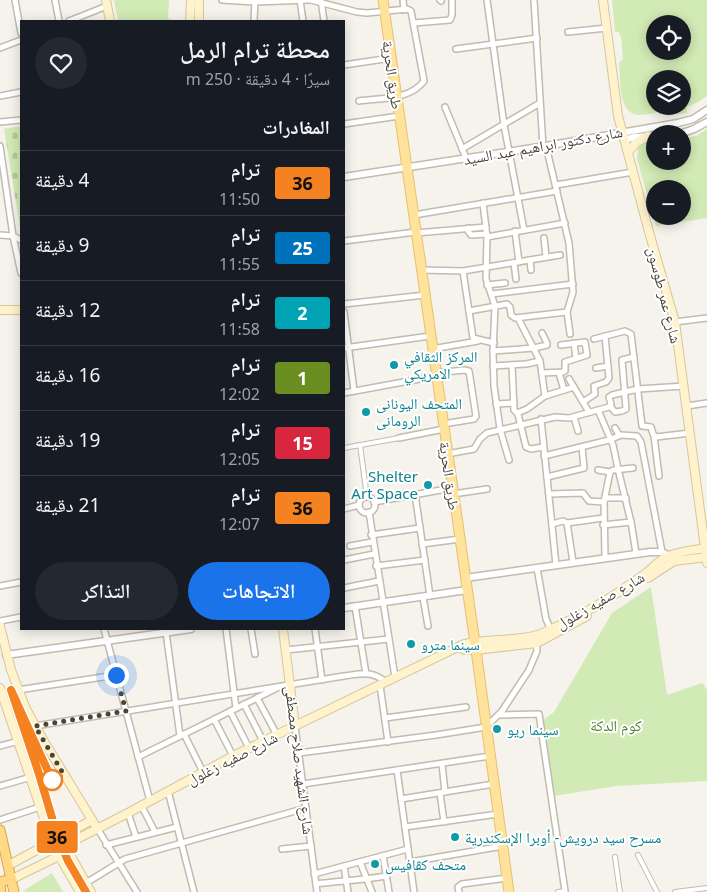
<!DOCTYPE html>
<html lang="ar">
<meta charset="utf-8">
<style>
:root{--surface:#171b24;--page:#242831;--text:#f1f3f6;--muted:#9ea1a6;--line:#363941;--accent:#1a73e8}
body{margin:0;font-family:"Noto Sans","Noto Naskh Arabic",sans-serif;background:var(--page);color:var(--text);direction:rtl;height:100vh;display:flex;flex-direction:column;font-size:19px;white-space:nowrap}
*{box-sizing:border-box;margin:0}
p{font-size:16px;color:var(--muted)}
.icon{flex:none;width:28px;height:28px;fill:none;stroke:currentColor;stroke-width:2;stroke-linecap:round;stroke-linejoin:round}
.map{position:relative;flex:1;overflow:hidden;direction:ltr}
.panel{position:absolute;left:20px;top:20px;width:325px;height:610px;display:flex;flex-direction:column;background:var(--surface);border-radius:0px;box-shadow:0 2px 12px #0003;direction:rtl}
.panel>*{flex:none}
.badge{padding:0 10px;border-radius:4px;font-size:18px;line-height:32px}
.controls{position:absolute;left:646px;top:15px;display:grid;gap:10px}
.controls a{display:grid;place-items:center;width:45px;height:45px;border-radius:50%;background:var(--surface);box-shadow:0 2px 12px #0003;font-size:25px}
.you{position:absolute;width:25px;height:25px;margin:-12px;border:4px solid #fff;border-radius:50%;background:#1a73e8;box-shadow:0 0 0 8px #1a73e833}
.map>.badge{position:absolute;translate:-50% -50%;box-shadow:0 0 0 2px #fff}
h2{padding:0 15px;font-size:19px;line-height:45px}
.round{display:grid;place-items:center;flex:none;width:52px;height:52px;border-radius:26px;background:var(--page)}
.head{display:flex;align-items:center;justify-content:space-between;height:85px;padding:0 15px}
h1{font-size:24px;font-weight:600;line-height:38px}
.primary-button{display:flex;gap:10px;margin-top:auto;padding:10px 15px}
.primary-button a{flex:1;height:58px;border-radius:30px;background:var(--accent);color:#fff;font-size:20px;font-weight:600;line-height:58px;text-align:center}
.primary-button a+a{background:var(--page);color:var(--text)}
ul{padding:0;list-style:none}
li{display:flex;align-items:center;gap:15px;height:65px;padding:0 15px;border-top:1px solid var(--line)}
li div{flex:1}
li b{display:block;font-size:19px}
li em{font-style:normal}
li .badge{min-width:55px;font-weight:700;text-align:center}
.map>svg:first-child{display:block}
.cemetery{fill:url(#cemetery-stones)}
.green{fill:#d2eab5;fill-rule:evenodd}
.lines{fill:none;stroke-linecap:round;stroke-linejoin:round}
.pedestrian-casing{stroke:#c2bbae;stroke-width:6}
.minor-casing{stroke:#c2bbae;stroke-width:8}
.tertiary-casing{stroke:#c2bbae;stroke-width:9}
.secondary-casing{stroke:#d6c79b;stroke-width:10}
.primary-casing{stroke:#e6c16a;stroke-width:11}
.trunk-casing{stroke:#e0a43c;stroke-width:11}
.pedestrian{stroke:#fff;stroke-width:4}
.minor{stroke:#fff;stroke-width:5}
.tertiary{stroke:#fff;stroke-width:6}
.secondary{stroke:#fff3cd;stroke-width:8}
.primary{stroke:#ffe39c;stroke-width:9}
.trunk{stroke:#ffd985;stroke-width:9}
.tram{stroke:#9a9a9a;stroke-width:1}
.line-casing{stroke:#fff;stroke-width:11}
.line{stroke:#f58220;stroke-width:8}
.walk{stroke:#4b4439;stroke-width:5;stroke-dasharray:0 9}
.culture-dot{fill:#0f9aa8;stroke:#fff;stroke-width:2}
.stop-dot{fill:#fff;stroke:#f58220;stroke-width:2.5}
.labels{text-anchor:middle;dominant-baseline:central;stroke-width:4;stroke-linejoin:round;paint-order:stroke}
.street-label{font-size:15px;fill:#4b4439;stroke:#fff}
.culture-label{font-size:15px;fill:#0d838f;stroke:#fff;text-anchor:start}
.park-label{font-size:15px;fill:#4a7f2a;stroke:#fff}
</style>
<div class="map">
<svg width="707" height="892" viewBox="0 0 707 892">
<defs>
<pattern id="cemetery-stones" width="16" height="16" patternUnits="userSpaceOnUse" patternTransform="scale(1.25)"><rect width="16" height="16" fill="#d2eab5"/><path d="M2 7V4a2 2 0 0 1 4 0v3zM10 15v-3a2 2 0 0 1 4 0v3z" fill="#b6ca9c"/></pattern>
</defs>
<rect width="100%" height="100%" fill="#f6f3ec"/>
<path class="cemetery" d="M21,126V233L4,129Z"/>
<g class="green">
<path d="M114,0H169L168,18L174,21H118Z"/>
<path d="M612,0H707V96L698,102L687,107V113L667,115L666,110C657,112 647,115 638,115C617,113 621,78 619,63L623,59L621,37L619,32H615ZM655,24H682V51H655ZM655,79H682V106H655Z"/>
<path d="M707,129V218L656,226L637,159L638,148L646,140H655V161H682L683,138L696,136ZM655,189H682V216H655Z"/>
<path d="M651,587L667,695L702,683L707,690V781L616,786L554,796L542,721L554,712L612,613Z"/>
<path d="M52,873L63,892H23L26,889Z"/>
</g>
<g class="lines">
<g class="pedestrian-casing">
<g id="pedestrian">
<path d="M360,445L367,497"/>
<path d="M344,448L399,438"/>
<path d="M638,855L657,892"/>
<path d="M615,857L620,892"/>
<path d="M558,892L565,891"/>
<path d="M675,892L707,888"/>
</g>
</g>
<g class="minor-casing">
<g id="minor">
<path d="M15,0L21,33"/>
<path d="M55,0L59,21"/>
<path d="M222,0L255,2L310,0"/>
<path d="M300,0L303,21"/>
<path d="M311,0L357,12L367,13L407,9L411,11L424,81C410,100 381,98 359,101"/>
<path d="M321,0L324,21"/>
<path d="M403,0L404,10"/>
<path d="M440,0L441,1"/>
<path d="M487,0L504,125L524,230"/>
<path d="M534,0L543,147"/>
<path d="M69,21L107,6"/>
<path d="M254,21L255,0"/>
<path d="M414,23L450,20L452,15V0"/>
<path d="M568,32L607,28"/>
<path d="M0,48L21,40"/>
<path d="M456,49L537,38"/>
<path d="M344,65L391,58"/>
<path d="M0,96L21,92"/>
<path d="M445,107L466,158"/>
<path d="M0,122L21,120"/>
<path d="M344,124L399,116"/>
<path d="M0,146L13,236L21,273"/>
<path d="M546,146L569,243L573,292L567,312L570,334"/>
<path d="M462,149L540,103"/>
<path d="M556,185L633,172"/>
<path d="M483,203L487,237L486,279L495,306L493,351L494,386L500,429L509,460"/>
<path d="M414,215L557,191"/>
<path d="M468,228V231L471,235L487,234"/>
<path d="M515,231L519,262"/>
<path d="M416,233L486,227"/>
<path d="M0,235L13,236L21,240"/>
<path d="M487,237L565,223"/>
<path d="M544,238L546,257"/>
<path d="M344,241L416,232"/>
<path d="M530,260L531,270"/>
<path d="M514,263L516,279"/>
<path d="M421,270L463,271L560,255"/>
<path d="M463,271L473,338L494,343"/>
<path d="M487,285L505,283"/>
<path d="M492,294L573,284"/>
<path d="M344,304L425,295"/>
<path d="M469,311L507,304L510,307L511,315L515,318L567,312"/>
<path d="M344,312L354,391"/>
<path d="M518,318L540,361L545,396"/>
<path d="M675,322L707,318"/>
<path d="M594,339L625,331L631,334L642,426L651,427L653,434L656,437L690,433"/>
<path d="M574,343L576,358"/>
<path d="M344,348L430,336"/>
<path d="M432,349L478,341"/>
<path d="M493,351L534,348L547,345V343L542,333"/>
<path d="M512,365L514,410L518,414L526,447L531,449L543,447"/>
<path d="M493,366L526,364L540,361"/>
<path d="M596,368L608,366"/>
<path d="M436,373L464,370L469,371L476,416L474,419L443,424"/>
<path d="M542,373L563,372L565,371V362L587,355L585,342L561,345"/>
<path d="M559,373L564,390"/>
<path d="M569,379L589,412"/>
<path d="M344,393L436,376"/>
<path d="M583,402L595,394L594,386L606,382L609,378L605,336"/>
<path d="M496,404L514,403"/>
<path d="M610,406L615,412L622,411L626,409L622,360L634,357"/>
<path d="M687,406L707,403"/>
<path d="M598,410L613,445L618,469L631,522L636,553"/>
<path d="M517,413L527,409L545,396L574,387"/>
<path d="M574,417L578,431"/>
<path d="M541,419L556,565"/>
<path d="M615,428L619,435"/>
<path d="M654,436L659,476"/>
<path d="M399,438L444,429"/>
<path d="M447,454L474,449L480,439L487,433L555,417L569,418L609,407L611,404L609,397L612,395L638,389L684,386"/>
<path d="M544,456L609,440L621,435L637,436L641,442L662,552"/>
<path d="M598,470L610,472"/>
<path d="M547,477L584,468L582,447"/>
<path d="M415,494L430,596"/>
<path d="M453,494L487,489"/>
<path d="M549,494L583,493L589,501L604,502"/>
<circle cx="367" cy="505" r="8"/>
<path d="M605,498H626"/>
<path d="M374,502L452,488"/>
<path d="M344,509L359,505"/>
<path d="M369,512L395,677"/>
<path d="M567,523L603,518"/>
<path d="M552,524L563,521L567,523L573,562"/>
<path d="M603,525L631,522"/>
<path d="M371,535L420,528"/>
<path d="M422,544L460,539"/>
<path d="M350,546L372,542"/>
<path d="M605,558L604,502L610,472L613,470L633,468"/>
<path d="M344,560L374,554"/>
<path d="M376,566L425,560"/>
<path d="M537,568L546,619L551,630"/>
<path d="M0,586L21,582"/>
<path d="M344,588L379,581"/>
<path d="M423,597L428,626"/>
<path d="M355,606L366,674"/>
<path d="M0,621L21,617"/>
<path d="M104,629L150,801"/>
<path d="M226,629L236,708"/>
<path d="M251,629L255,654"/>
<path d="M315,629L322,680"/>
<path d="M166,632L180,736"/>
<path d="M286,650L389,639"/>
<path d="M380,685L388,742"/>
<path d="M18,690L116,675"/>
<path d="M257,698L277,735"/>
<path d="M244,704L263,741"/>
<path d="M230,711L249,748"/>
<path d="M499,715L539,714L565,891"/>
<path d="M385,718L466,707"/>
<path d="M214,719L233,756"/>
<path d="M35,726L344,676C360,674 373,670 385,682"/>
<path d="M295,726L317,892"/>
<path d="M184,734L203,772"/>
<path d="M0,746L19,741"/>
<path d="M299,753L436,735L486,727L502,711L529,670L537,651L536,641"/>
<path d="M138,757L279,687"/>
<path d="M442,764L445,792"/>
<path d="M397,770L414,892"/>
<path d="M303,784L490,756"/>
<path d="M0,786L31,777"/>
<path d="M168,791L194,892"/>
<path d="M440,793L444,822"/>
<path d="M401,799L494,784"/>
<path d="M141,805L155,832"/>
<path d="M128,813L136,837"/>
<path d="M0,820L40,807"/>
<path d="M405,827L498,814"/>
<path d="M97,828L137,892"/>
<path d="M106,845L177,827"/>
<path d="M282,849L311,846"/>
<path d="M383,856L389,892"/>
<path d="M360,862L372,892"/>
<path d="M410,862L503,846"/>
<path d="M344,866L348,892"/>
<path d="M314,874L408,849"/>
<path d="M86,883L125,859L306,808"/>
<path d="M316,884C339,881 363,880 386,876"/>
<path d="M459,892L458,887L462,884L507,878"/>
</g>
</g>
<g class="tertiary-casing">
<g id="tertiary">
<path d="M680,134L694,129L707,122"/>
<path d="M624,140L635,137L655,136"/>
<path d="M344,177L546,146L678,123L693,119L707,110"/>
<path d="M465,578L650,552H662L669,556"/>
<path d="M344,608L467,590"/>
<path d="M6,655L191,629"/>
</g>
</g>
<g class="secondary-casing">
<g id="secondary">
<path d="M106,0L110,21"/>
<path d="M603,0L618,116L649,232L675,322L707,563"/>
<path d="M190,21L191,0"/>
<path d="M199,21V0"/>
<path d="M628,152L636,143L648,136"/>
<path d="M0,310H21"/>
<path d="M648,578L674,561L707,557"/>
<path d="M0,626L11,670L26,709L42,738L97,828"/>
<path d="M283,629L295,726"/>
<path d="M459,647L465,650H476L537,643L587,616"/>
<path d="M0,688L52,842L59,856L80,892"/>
<path d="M60,837L91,892"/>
<path d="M9,865L92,820"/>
<path d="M12,879L61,855L68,844L75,840L128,813L233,756L464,644C487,638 522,642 543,633C577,618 612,598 642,576C651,570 657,562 666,557C678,551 694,550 707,548"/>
</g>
</g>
<g class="primary-casing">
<path id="primary" d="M383,0L476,650L509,892"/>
</g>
<g class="trunk-casing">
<g id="trunk">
<path d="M0,830L14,892"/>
<path d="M0,882L12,879"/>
<path d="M0,886L1,892"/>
</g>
</g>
<use href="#pedestrian" class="pedestrian"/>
<use href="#minor" class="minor"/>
<use href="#tertiary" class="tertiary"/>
<use href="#secondary" class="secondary"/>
<use href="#primary" class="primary"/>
<use href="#trunk" class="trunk"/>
<path class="tram" d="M11,690L39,774L58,838L68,861L86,892"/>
</g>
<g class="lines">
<g class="line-casing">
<path id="line" d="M52,780L11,690L39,774L58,838L68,861L86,892"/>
</g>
<use href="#line" class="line"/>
<path class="walk" d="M52,780L64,775L35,726L126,711L116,675"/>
</g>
<g class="culture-dot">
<circle cx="394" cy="365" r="5"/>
<circle cx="366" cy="412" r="5"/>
<circle cx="428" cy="485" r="5"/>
<circle cx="411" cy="644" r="5"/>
<circle cx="497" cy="729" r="5"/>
<circle cx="455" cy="837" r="5"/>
<circle cx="375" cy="864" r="5"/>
</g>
<circle class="stop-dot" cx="52" cy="780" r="10"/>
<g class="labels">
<g class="street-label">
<text transform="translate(393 75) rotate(82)">طريق الحرية</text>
<text transform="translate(543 145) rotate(-10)">شارع دكتور ابراهيم عبد السيد</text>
<text transform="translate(665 295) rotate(76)">شارع عمر طوسون</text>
<text transform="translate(450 476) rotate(82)">طريق الحرية</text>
<text transform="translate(600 600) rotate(-30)">شارع صفيه زغلول</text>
<text transform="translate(232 758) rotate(-27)">شارع صفيه زغلول</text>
<text transform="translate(300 760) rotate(83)">شارع الشهيد صلاح مصطفى</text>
</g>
<g class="culture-label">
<text x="404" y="356">المركز الثقافي<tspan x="404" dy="17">الامريكي</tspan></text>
<text x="376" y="403">المتحف اليونانى<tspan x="376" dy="17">الرومانى</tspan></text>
<text x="418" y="476" text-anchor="end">Shelter<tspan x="418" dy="17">Art Space</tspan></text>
<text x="421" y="644">سينما مترو</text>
<text x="507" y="729">سينما ريو</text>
<text x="465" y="837">مسرح سيد درويش- أوبرا الإسكندرية</text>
<text x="385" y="864">متحف كڤافيس</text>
</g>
<g class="park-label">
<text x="616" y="725">كوم الدكة</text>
</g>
</g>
</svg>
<div class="controls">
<a><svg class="icon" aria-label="locate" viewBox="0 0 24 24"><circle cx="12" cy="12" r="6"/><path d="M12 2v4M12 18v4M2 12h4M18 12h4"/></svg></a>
<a><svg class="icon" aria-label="layers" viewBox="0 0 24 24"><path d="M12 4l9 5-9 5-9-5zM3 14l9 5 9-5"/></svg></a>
<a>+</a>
<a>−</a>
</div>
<div class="you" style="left:116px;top:675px"></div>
<b class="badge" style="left:57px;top:837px;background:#f58220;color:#111">36</b>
<section class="panel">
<div class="head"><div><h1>محطة ترام الرمل</h1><p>سيرًا · 4 دقيقة · 250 m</p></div><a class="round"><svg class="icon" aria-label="heart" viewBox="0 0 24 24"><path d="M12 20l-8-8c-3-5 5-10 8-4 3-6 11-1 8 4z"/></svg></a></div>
<h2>المغادرات</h2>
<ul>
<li><span class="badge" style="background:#f58220;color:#111">36</span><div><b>ترام</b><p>11:50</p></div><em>4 دقيقة</em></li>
<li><span class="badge" style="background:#0072bc;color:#fff">25</span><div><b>ترام</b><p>11:55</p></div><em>9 دقيقة</em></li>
<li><span class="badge" style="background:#00a3b4;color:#fff">2</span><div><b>ترام</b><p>11:58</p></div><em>12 دقيقة</em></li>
<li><span class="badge" style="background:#6b8e23;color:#fff">1</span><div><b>ترام</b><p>12:02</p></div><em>16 دقيقة</em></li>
<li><span class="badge" style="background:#d7263d;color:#fff">15</span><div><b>ترام</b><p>12:05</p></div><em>19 دقيقة</em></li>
<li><span class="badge" style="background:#f58220;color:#111">36</span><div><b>ترام</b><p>12:07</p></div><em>21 دقيقة</em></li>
</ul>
<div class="primary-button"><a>الاتجاهات</a><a>التذاكر</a></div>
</section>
</div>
